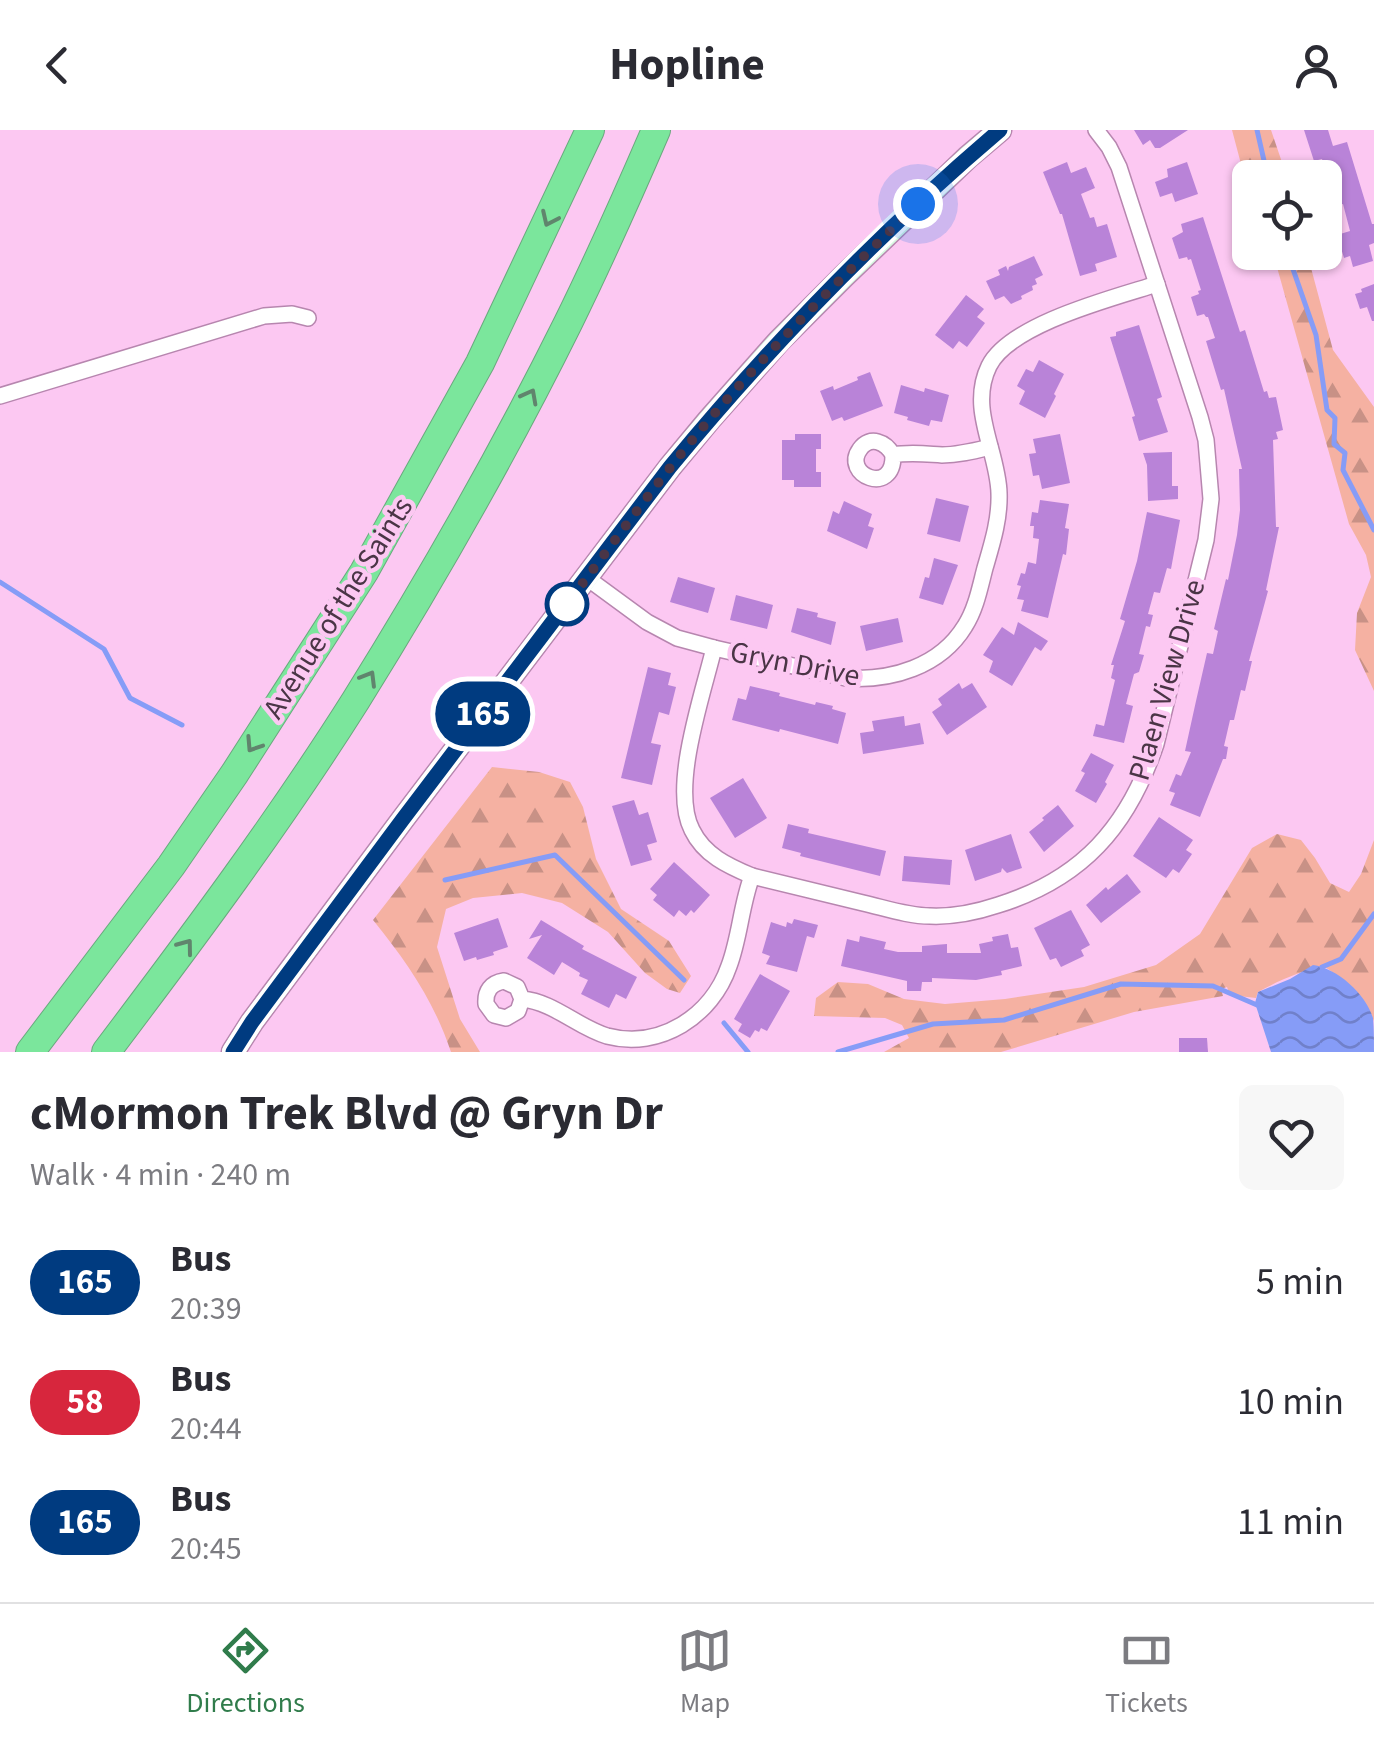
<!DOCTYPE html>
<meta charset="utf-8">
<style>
:root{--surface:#fff;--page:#f7f7f7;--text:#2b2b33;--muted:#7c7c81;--line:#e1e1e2;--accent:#307c4b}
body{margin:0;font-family:"Source Sans 3",sans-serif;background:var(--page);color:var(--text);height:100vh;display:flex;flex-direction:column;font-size:38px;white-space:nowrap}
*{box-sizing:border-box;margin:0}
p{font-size:32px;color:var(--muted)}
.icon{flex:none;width:55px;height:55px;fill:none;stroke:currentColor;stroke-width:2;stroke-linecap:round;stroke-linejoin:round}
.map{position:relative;height:922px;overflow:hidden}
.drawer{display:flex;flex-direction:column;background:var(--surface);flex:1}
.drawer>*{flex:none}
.badge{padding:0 20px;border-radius:32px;font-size:35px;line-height:65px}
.fabs{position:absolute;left:1232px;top:30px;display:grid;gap:20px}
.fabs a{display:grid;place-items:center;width:110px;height:110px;border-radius:15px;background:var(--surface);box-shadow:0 2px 8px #0004;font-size:50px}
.you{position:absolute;width:50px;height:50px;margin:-25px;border:8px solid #fff;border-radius:50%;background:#1a73e8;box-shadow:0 0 0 15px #1a73e833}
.map>.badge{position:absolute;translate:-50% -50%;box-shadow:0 0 0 5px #fff}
.round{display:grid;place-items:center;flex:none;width:105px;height:105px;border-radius:15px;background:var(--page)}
.overview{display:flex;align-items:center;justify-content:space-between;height:170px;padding:0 30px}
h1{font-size:48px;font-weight:700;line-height:75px}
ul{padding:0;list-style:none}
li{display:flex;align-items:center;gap:30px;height:120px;padding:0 30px}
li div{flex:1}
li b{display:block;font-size:38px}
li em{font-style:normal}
li .badge{min-width:110px;font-weight:700;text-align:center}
header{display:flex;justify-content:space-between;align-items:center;height:130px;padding:0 30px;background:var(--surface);font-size:45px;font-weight:700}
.dock{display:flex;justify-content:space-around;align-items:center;height:140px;border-top:2px solid var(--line);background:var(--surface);font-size:28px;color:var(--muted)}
.dock a{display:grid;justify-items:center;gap:5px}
.dock .selected{color:var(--accent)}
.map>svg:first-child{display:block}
.forest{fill:url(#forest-firs)}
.water{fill:url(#water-waves)}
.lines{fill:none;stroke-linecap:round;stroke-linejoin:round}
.stream{stroke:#869cf7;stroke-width:5}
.building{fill:#b983d8}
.street-casing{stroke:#b786af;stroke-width:18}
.secondary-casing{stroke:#b786af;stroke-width:25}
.highway-casing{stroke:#6aa87e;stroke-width:30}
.street{stroke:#fff;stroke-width:15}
.secondary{stroke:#d7f8e1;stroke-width:22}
.highway{stroke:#7be69c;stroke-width:28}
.oneway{stroke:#60856d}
.line-casing{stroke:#fff;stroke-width:22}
.line{stroke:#003b80;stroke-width:15}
.walk{stroke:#4a3546;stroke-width:10;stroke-dasharray:0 18}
.stop-dot{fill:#fff;stroke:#003b80;stroke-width:5}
.labels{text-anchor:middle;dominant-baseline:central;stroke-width:9;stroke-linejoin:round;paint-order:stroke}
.street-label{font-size:30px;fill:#4a3546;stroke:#fcc8f2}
</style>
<header><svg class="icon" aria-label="back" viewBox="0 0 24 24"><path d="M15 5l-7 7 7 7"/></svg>Hopline<svg class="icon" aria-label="person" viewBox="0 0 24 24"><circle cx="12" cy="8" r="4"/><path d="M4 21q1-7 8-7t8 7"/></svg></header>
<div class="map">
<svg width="1374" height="922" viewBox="0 0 1374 922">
<defs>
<pattern id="forest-firs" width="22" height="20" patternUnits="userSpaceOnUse" patternTransform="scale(2.5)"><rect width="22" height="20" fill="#f5b1a2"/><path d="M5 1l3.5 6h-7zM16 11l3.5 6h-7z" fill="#c89186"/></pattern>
<pattern id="water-waves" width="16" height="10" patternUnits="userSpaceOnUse" patternTransform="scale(2.5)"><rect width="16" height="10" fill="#869cf7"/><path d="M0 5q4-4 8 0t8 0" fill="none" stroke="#7080ca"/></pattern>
</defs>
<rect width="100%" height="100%" fill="#fcc8f2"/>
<g class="forest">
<path d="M1232,0H1271L1287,47L1250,48V68Z"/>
<path d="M1273,123H1307L1333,220L1374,277V561L1355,520L1357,483L1371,447L1366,425L1349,394Z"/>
<path d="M492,637L539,642L570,652L583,677L596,729L621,779L669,811L691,846L680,863L667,859L645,843L608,802L562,773L522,763L473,768L446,779L437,817L460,889L480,922H451C434,871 407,832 373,790Z"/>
<path d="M1277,704L1301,710L1315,728L1330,753L1349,762L1361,744L1374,710V891C1363,866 1347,852 1325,837C1302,840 1280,850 1258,862L1256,868L1230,865L1227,857L1221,859L1223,866L1134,882L1001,922H884L909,908L902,895L885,888L814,886L816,868L838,852L868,854L904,869L945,874L1005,869L1084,857L1156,835L1200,804L1252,718Z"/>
</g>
<path class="water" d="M1313,835C1337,838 1366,864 1373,888C1374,898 1374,911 1374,922H1271L1255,873L1258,862L1290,849Z"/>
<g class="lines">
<g class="stream">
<path d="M1257,0L1268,48"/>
<path d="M1287,122L1316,205L1327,280L1335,288L1334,314L1345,323L1343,340L1374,400"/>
<path d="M0,452L104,519L130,568L182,595"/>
<path d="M445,750L555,725L684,850"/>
<path d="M1322,837L1341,829L1374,784"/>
<path d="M724,893L748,922"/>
<path d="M838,922L933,894L1004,890L1121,854L1213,856L1257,875"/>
</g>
</g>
<g class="building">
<path d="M1134,0H1188L1160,18H1155L1150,10L1143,15Z"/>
<path d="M1304,0H1328L1333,16L1347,12L1372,94H1374V113L1369,115L1373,131L1353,137L1350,126L1344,128L1337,105L1350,101L1343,74L1335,76L1322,29L1314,31Z"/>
<path d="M1067,32L1071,43L1086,37L1095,58L1081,64L1090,88L1094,87L1097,97L1107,94L1117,127L1095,134L1097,141L1080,146L1062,84H1060L1043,42Z"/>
<path d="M1187,32L1198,64L1175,72L1172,63L1160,67L1155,52L1168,47L1167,39Z"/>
<path d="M1203,87L1240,202L1245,200L1264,262L1267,261L1269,268L1276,267L1283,300L1276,302L1278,309L1273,310L1276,397H1279L1266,460L1268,461L1249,531H1252L1245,561L1241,560L1234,590H1230L1224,616L1228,617L1226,629H1223L1200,687L1170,675L1175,663L1169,661L1176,644L1181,646L1191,622L1185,621L1196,571L1207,523L1213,524L1218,501L1214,499L1226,449L1228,450L1237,405L1240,380L1239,339H1242L1224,259L1221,260L1206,211L1215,208L1208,187H1206L1204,184L1197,186L1191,167L1199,164L1198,161L1201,160L1191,129L1188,130L1187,127L1179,129L1172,108L1183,102L1181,94Z"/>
<path d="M1034,126L1043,145L1035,149L1037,154L1032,156L1033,160L1021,166L1022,169L1011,174L1004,166L995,170L986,151L1000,145L998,140L1006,136L1008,141L1009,137Z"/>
<path d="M1374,154V191H1372L1367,177L1360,179L1355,164L1362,162L1361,159Z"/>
<path d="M966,165L984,179L977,187L985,193L967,217L959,211L953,219L935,205Z"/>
<path d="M1139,195L1162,267L1157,269L1168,302L1139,311L1132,287L1135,286L1110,207L1116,206V202Z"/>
<path d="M1039,230L1064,244L1054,264L1056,266L1045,288L1019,274L1025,261L1017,256L1026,239L1033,242Z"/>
<path d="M870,242L883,276L844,291L842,287L832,291L820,261L833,256L834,260L858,250L857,247Z"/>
<path d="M901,255L924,262L925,258L949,265L942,292L931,290L929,296L907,290L908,287L894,283Z"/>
<path d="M795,304H821V319H816V342H821V357H794V350H782V310H795Z"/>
<path d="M1060,304L1070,353L1042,359L1039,345L1033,346L1029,324L1036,323L1033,309Z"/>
<path d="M1172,322V356H1178V369L1148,371L1147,335L1143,323Z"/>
<path d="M936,368L969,376L960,412L927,404Z"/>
<path d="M1040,370L1069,374L1065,398L1069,399L1066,425L1063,424L1048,488L1021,481L1024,470L1017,469L1021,456L1017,455L1021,443L1025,444L1028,432L1036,434L1039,409L1033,408L1034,396H1030L1032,382L1038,383Z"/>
<path d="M844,371L872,384L868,396L874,398L867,419L827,401L833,381L839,384Z"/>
<path d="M1147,382L1180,390L1171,439L1167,438L1160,463L1154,462L1148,484L1153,485L1150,497L1146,496L1139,524L1144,525L1139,542L1134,544L1126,574L1133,576L1124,613L1093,606L1096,594L1104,596L1115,550L1111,548L1114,535H1111L1125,491L1120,489L1137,431Z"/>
<path d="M934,428L958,435L943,475L919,468L925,447L929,448Z"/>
<path d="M678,447L715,458L708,483L670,472Z"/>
<path d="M736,465L773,475L767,499L730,490Z"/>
<path d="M797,478L818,483L817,487L836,492L831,515L791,502Z"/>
<path d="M898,488L903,512L866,521L860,496Z"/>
<path d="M1018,492L1048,511L1041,521L1035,517L1012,556L989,542L993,531L983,525L1002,497L1014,505Z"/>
<path d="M648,537L671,543L668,555L676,557L669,585L659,582L651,613L661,615L652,655L621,648Z"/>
<path d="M959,553L962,559L972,553L987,577L947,605L932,582L942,575L938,569Z"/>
<path d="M750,556L780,563L779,566L815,575L816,572L833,576L832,579L846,583L838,614L780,599L779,602L732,590L738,568L746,570Z"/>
<path d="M904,586L905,596L920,593L924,614L863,624L860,603L874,601L872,591Z"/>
<path d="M1091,623L1114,635L1105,652L1107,654L1096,673L1075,661L1085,643L1081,641Z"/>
<path d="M743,648L767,688L735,708L710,668Z"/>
<path d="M634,670L639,685L648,682L657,712L647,715L652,730L631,736L612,676Z"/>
<path d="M1058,675L1074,696L1044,722L1029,702L1044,690L1042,688Z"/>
<path d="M1159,687L1193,710L1186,720L1192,724L1179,743L1173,739L1166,748L1133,726Z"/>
<path d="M788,694L809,699L808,703L886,721L880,746L800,726L801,723L782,718Z"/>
<path d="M1011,704L1022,738L1007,743L1002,738L1001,742L975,751L965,720Z"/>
<path d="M904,726L952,730L950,755L902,751Z"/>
<path d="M674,732L710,765L694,783L691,780L686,786L679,780L674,787L653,770L657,765L650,759Z"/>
<path d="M1127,744L1141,762L1101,793L1086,775L1106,757L1108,760Z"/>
<path d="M1071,780L1090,815L1081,820L1084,826L1061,837L1056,828L1050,830L1034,798Z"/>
<path d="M498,788L508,817L493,822L494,825L477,830L476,827L464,831L454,803Z"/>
<path d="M794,789L818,795L814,808L807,806L797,842L766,834L770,826L762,823L771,792L786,797L787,792L792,794Z"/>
<path d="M541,790L584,816L582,819L637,847L626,869L616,864L609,878L581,864L588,850L579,846L580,843L562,832L554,845L527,828L542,805L529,809Z"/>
<path d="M1008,804L1011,818L1018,817L1022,836L1001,841L1002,845L976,850L932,848V852H922L921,861H907V851L841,836L847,809L859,812L860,806L886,812L884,819L898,822H922V816L947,814V823H981L979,814L993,811L992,807Z"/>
<path d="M760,844L790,861L767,901L761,898L759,902L755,900L750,908L738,901L742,894L734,889Z"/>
<path d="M1179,908H1207L1208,922H1179Z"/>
</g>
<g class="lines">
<g class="street-casing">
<g id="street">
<path d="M0,266L264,186L292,184L308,188"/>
<path d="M893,325C894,367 841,345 860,319C870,305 886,312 893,325C910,322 925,324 942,325C959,325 974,321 990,317"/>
<path d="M587,448L647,492L677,508L714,518L846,548C891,551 940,537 965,496C976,479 980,457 985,438C992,414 1000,389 999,363C998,321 968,279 989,236C1010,194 1113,168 1157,154"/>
<path d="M714,518C703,564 670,658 692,700C704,725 728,736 752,746C789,755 826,764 863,773C885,778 908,786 930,786C953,787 977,782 998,775C1082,749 1128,697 1156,614L1206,410L1211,369L1206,310L1200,287L1119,37L1109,17L1096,0"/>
<path d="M522,869L517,857L504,851C491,853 485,861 486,874L494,885L506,888L518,881L522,869C554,872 577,897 607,906C660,920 712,886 729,836C740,807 741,775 752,746"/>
</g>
</g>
<g class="secondary-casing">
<path id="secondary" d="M233,922L252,892L403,689L670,337L709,290L779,211L844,146L968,27L1000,0"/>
</g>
<g class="highway-casing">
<g id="highway">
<path d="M30,922L171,736L235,643L364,442L480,233L590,0"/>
<path d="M106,922C193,807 279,692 356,570C432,448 504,322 568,193C599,130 628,65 656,0"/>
</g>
</g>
<use href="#street" class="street"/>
<use href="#secondary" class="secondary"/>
<use href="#highway" class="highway"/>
</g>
<defs><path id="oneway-chevron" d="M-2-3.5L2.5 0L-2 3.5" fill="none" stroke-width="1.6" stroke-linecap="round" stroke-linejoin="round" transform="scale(2.5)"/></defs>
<g class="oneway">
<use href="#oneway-chevron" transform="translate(549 89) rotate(115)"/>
<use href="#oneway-chevron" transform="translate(530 266) rotate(-62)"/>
<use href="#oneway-chevron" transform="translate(369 548) rotate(-59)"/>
<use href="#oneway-chevron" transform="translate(253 615) rotate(123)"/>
<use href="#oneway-chevron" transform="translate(186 816) rotate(-53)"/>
</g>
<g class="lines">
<g class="line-casing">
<path id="line" d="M233,922L252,892L403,689L670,337C770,216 880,102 1000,0"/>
</g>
<use href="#line" class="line"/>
<path class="walk" d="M567,474L564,478C612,415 658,350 709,290C775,213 846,143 918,74"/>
</g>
<circle class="stop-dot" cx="567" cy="474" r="20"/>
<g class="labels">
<g class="street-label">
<text transform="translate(338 478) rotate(-58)">Avenue of the Saints</text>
<text transform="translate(795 534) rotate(11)">Gryn Drive</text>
<text transform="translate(1167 550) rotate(-74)">Plaen View Drive</text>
</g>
</g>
</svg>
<div class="fabs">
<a><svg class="icon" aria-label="locate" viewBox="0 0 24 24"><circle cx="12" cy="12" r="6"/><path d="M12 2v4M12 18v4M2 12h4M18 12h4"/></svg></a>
</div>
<div class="you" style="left:918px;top:74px"></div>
<b class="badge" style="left:483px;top:584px;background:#003b80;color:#fff">165</b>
</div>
<section class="drawer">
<div class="overview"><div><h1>cMormon Trek Blvd @ Gryn Dr</h1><p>Walk · 4 min · 240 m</p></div><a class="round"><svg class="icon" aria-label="heart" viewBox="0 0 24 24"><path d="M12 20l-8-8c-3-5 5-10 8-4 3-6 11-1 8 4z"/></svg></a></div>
<ul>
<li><span class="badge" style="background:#003b80;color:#fff">165</span><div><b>Bus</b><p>20:39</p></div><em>5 min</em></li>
<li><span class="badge" style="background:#d7263d;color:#fff">58</span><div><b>Bus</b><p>20:44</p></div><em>10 min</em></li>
<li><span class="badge" style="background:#003b80;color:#fff">165</span><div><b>Bus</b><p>20:45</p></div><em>11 min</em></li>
</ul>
</section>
<nav class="dock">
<a class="selected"><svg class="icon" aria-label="directions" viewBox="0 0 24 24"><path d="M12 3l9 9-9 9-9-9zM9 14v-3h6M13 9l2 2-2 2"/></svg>Directions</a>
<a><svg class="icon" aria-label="map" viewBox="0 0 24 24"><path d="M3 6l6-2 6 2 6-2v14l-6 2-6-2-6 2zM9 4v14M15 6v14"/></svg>Map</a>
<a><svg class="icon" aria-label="tickets" viewBox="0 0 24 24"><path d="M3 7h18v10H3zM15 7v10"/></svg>Tickets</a>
</nav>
